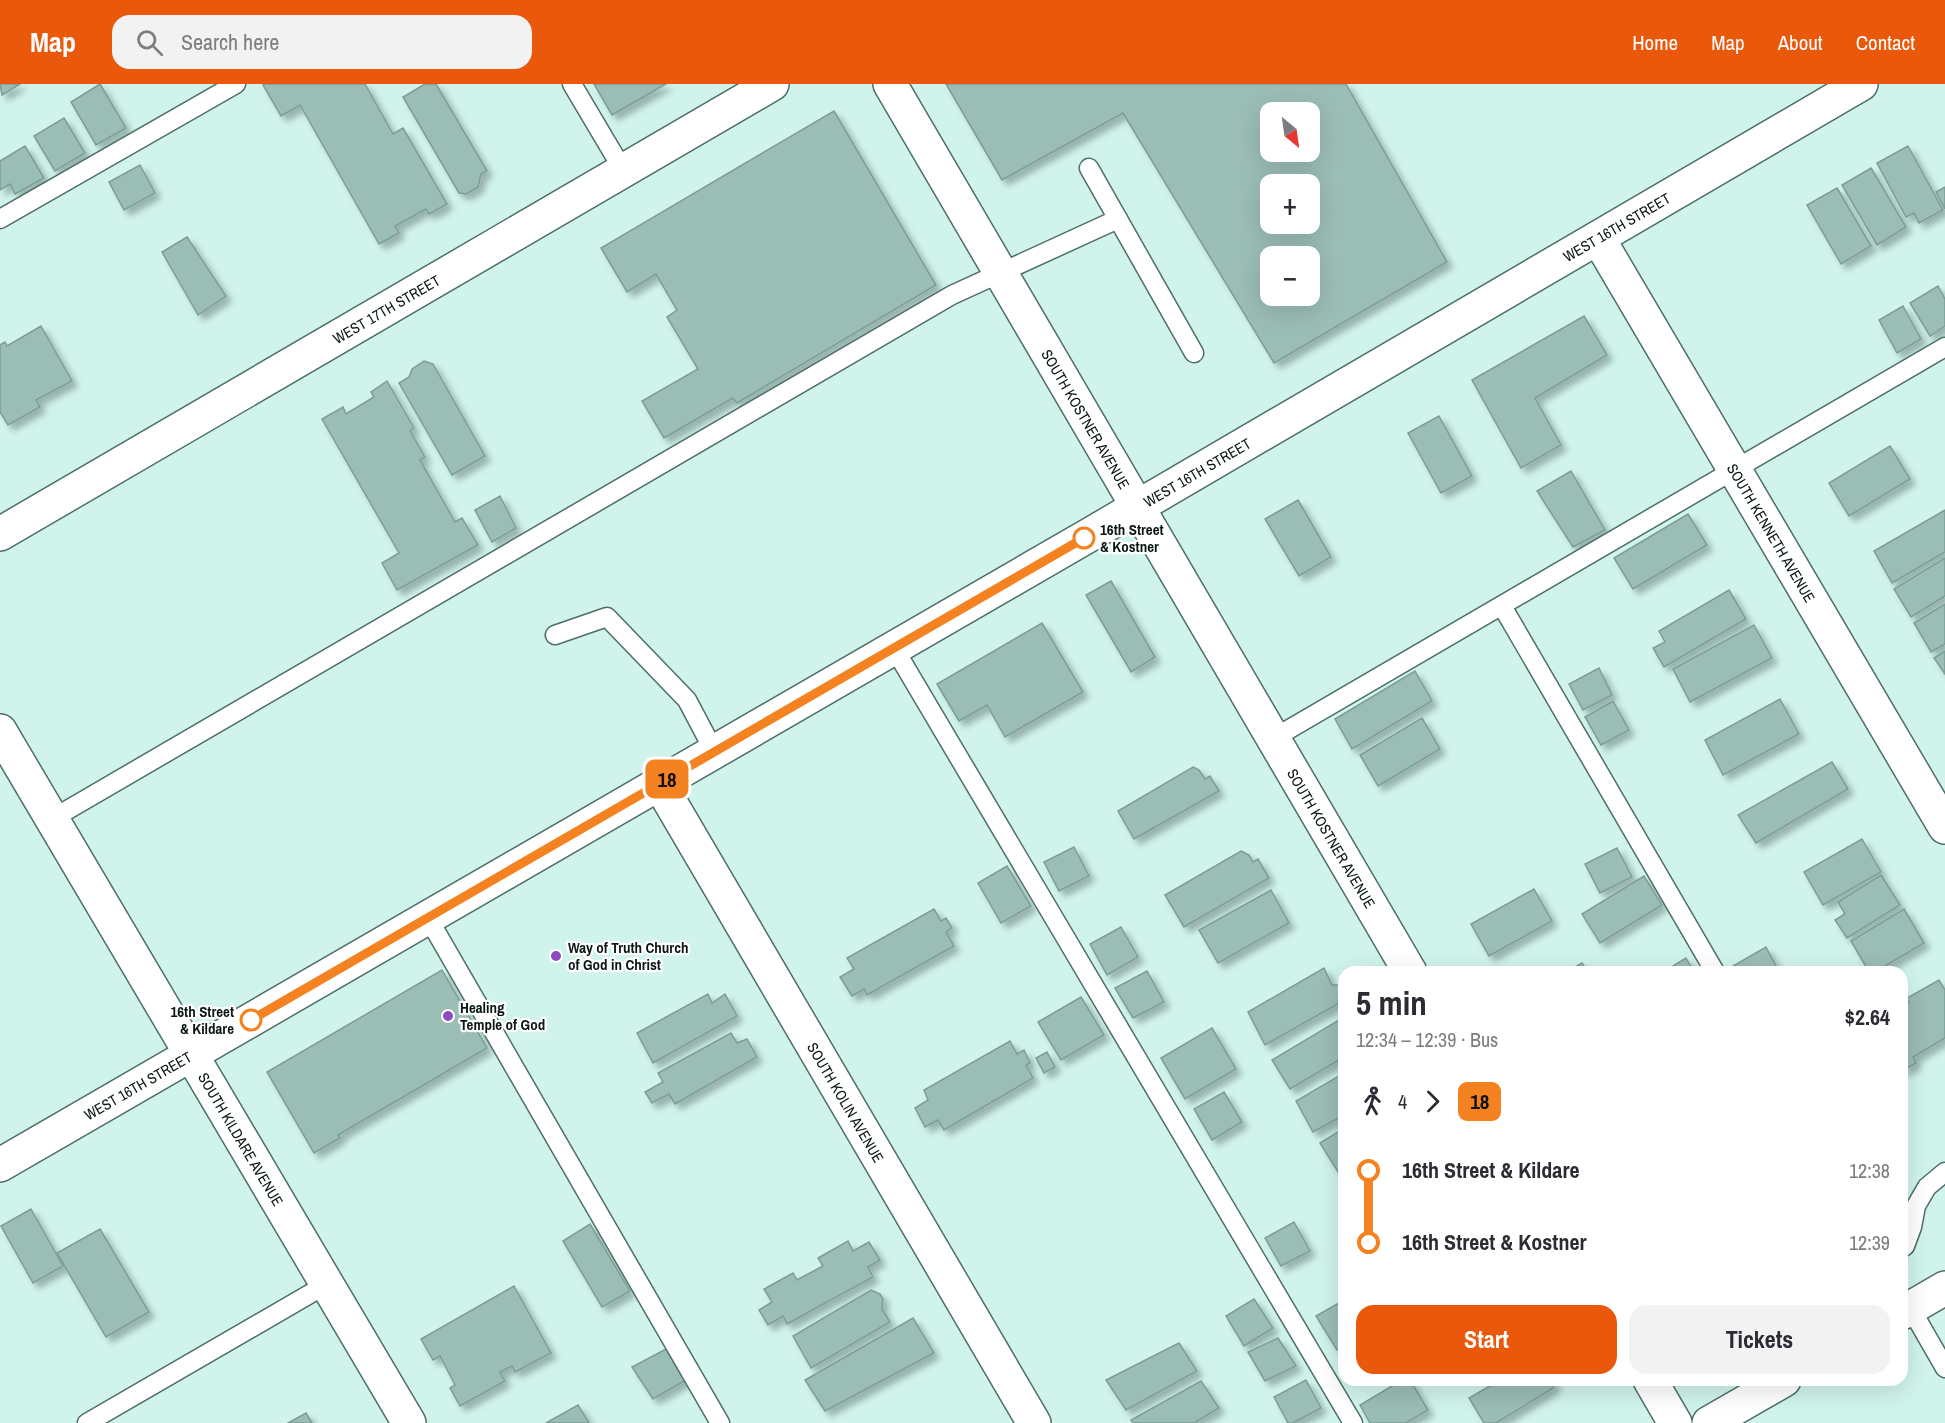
<!DOCTYPE html>
<meta charset="utf-8">
<style>
:root{--surface:#fff;--page:#f2f2f3;--text:#2b2b33;--muted:#7c7c81;--accent:#ea580c}
body{margin:0;font-family:"Archivo Narrow",sans-serif;background:var(--page);color:var(--text);height:100vh;display:flex;flex-direction:column;font-size:22px;white-space:nowrap}
*{box-sizing:border-box;margin:0}
p{font-size:20px;color:var(--muted)}
.icon{flex:none;width:33px;height:33px;fill:none;stroke:currentColor;stroke-width:2;stroke-linecap:round;stroke-linejoin:round}
.map{position:relative;flex:1;overflow:hidden}
.side{position:absolute;left:1338px;top:882px;width:570px;height:420px;display:flex;flex-direction:column;background:var(--surface);border-radius:18px;box-shadow:0 6px 24px #0002}
.side>*{flex:none}
.badge{padding:0 12px;border-radius:9px;font-size:21px;line-height:39px}
.needle{width:39px;rotate:151deg}
.fabs{position:absolute;left:1260px;top:18px;display:grid;gap:12px}
.fabs a{display:grid;place-items:center;width:60px;height:60px;border-radius:12px;background:var(--surface);box-shadow:0 6px 24px #0002;font-size:30px}
.map>.badge{position:absolute;translate:-50% -50%;box-shadow:0 0 0 3px #fff}
.legs{display:flex;align-items:center;gap:9px;height:66px;padding:0 18px;font-size:20px}
.legs p{margin-inline-start:auto}
.summary{display:flex;align-items:center;justify-content:space-between;height:102px;padding:0 18px}
h1{font-size:33px;font-weight:700;line-height:45px}
.button{display:flex;gap:12px;margin-top:auto;padding:12px 18px}
.button a{flex:1;height:69px;border-radius:18px;background:var(--accent);color:#fff;font-size:24px;font-weight:700;line-height:69px;text-align:center}
.button a+a{background:var(--page);color:var(--text)}
ul{padding:0 18px;list-style:none}
li{display:flex;align-items:center;gap:21px;height:72px;font-size:22px}
li i{display:grid;place-items:center;width:9px;height:100%;margin:0 8px;background:currentColor}
li i::after{content:'';width:15px;height:15px;margin:-8px;border:4px solid;border-radius:50%;background:var(--surface)}
li p{margin-inline-start:auto}
li:first-child i{background:linear-gradient(#0000 50%,currentColor 0)}
li:last-child i{background:linear-gradient(currentColor 50%,#0000 0)}
header{display:flex;align-items:center;gap:36px;box-sizing:border-box;height:84px;padding:0 30px;background:var(--accent);color:#fff}
header strong{font-size:28px}
nav{display:flex;gap:33px;margin-inline-start:auto;font-size:21px}
.search{width:420px;height:54px;background:var(--page);display:flex;align-items:center;gap:15px;box-sizing:border-box;padding:0 21px;border-radius:18px;color:var(--muted);font-size:22px}
.map>svg:first-child{display:block}
.building{fill:#9abdb5;stroke:#7b9d96;stroke-width:1.5;fill-rule:evenodd;filter:url(#shadow)}
.lines{fill:none;stroke-linecap:round;stroke-linejoin:round}
.lane-casing{stroke:#4e6e68;stroke-width:21}
.street-casing{stroke:#4e6e68;stroke-width:36}
.secondary-casing{stroke:#4e6e68;stroke-width:36}
.lane{stroke:#fff;stroke-width:18}
.street{stroke:#fff;stroke-width:33}
.secondary{stroke:#fff;stroke-width:33}
.line-1-casing{stroke:#fff;stroke-width:14}
.line-1{stroke:#f58220;stroke-width:9}
.stop-1-dot{fill:#fff;stroke:#f58220;stroke-width:3}
.poi-dot{fill:#8b4cc1;stroke:#fff;stroke-width:2}
.labels{text-anchor:middle;dominant-baseline:central;stroke-width:4.5;stroke-linejoin:round;paint-order:stroke}
.street-label{font-size:15px;fill:#0a1715;stroke:#fff}
.stop-label{font-size:15px;font-weight:bold;fill:#0a1715;stroke:#fff;text-anchor:start}
.poi-label{font-size:15px;font-weight:bold;fill:#0a1715;stroke:#fff;text-anchor:start}
</style>
<header>
<strong>Map</strong>
<div class="search"><svg class="icon" aria-label="search" viewBox="0 0 24 24"><circle cx="10" cy="10" r="6"/><path d="M15 15l6 6"/></svg>Search here</div>
<nav><a>Home</a><a>Map</a><a>About</a><a>Contact</a></nav>
</header>
<div class="map">
<svg width="1945" height="1339" viewBox="0 0 1945 1339">
<defs>
<filter id="shadow"><feDropShadow dx="5.5" dy="5.5" stdDeviation="3" flood-color="#0004"/></filter>
</defs>
<rect width="100%" height="100%" fill="#d0f4ec"/>
<g class="building">
<path d="M0,0H20L2,11Z"/>
<path d="M100,0L126,44L96,61L71,18Z"/>
<path d="M265,0H365L393,50L403,44L447,120L429,130L426,125L395,142L399,149L379,160L300,21L281,32L263,1Z"/>
<path d="M425,0H436L487,87L481,90L478,103L466,110L459,109L403,13Z"/>
<path d="M594,0H666L612,31Z"/>
<path d="M946,0H1346L1447,178L1274,279L1123,29L1002,96ZM1270,28H1310V68H1270ZM1270,100H1310V140H1270ZM1270,172H1310V212H1270Z"/>
<path d="M834,27L936,201L737,319L733,314L664,354L642,317L698,285L667,233L677,226L656,190L627,208L601,164Z"/>
<path d="M64,34L85,69L55,87L34,52Z"/>
<path d="M25,62L44,94L15,110L10,100L0,106V77Z"/>
<path d="M1908,62L1943,126L1919,139L1914,129L1906,133L1877,79Z"/>
<path d="M140,81L155,109L124,126L109,98Z"/>
<path d="M1871,84L1906,143L1877,161L1842,101Z"/>
<path d="M1945,103V125L1936,108Z"/>
<path d="M1837,104L1871,162L1841,180L1807,121Z"/>
<path d="M187,153L226,212L198,231L162,168Z"/>
<path d="M1938,202L1945,215V242L1930,252L1910,219Z"/>
<path d="M1903,222L1921,255L1897,269L1879,236Z"/>
<path d="M1584,232L1607,271L1535,314L1561,361L1521,384L1472,296Z"/>
<path d="M41,242L72,297L36,316L40,323L8,341L0,328V261L5,258L7,262Z"/>
<path d="M424,277L433,280L485,372L452,391L399,299L409,293L412,285Z"/>
<path d="M387,297L414,344L410,347L425,373L420,376L455,438L462,434L478,461L397,506L382,479L399,469L322,335L343,323L346,330L374,313L371,308Z"/>
<path d="M1439,332L1472,392L1441,409L1408,349Z"/>
<path d="M1890,362L1910,395L1849,432L1829,399Z"/>
<path d="M1571,387L1605,446L1573,463L1537,407Z"/>
<path d="M500,412L516,444L492,458L475,426Z"/>
<path d="M1298,416L1331,473L1299,492L1265,435Z"/>
<path d="M1945,426V468L1892,499L1874,467Z"/>
<path d="M1688,430L1707,461L1633,505L1614,474Z"/>
<path d="M1945,474V512L1911,533L1894,505Z"/>
<path d="M1111,497L1155,573L1131,588L1086,511Z"/>
<path d="M1729,506L1746,535L1664,583L1653,564L1665,558L1659,547Z"/>
<path d="M1945,520V560L1931,568L1914,539Z"/>
<path d="M1042,539L1083,608L1005,653L987,621L959,637L937,600Z"/>
<path d="M1754,541L1772,574L1690,618L1673,585Z"/>
<path d="M1945,567V590L1934,574Z"/>
<path d="M1599,584L1612,611L1583,626L1569,600Z"/>
<path d="M1415,587L1432,617L1352,665L1335,635Z"/>
<path d="M1780,615L1799,650L1723,691L1705,656Z"/>
<path d="M1613,617L1629,646L1601,661L1585,633Z"/>
<path d="M1422,634L1440,665L1378,702L1360,671Z"/>
<path d="M1832,678L1848,705L1756,759L1738,731Z"/>
<path d="M1193,683L1199,686L1205,695L1210,692L1219,707L1134,755L1118,727Z"/>
<path d="M1862,755L1881,788L1823,821L1804,788Z"/>
<path d="M1074,763L1089,792L1059,807L1044,778Z"/>
<path d="M1617,764L1632,793L1600,809L1585,780Z"/>
<path d="M1241,767L1249,771L1253,778L1258,775L1269,794L1184,843L1165,811Z"/>
<path d="M1007,782L1031,822L1001,839L978,799Z"/>
<path d="M1881,791L1900,821L1847,854L1835,836L1845,830L1838,818Z"/>
<path d="M1644,792L1662,821L1600,859L1582,830Z"/>
<path d="M1534,805L1552,837L1489,872L1471,840Z"/>
<path d="M1271,806L1289,839L1218,879L1199,846Z"/>
<path d="M934,825L941,837L946,834L952,844L946,848L954,862L867,911L864,905L852,912L840,893L854,885L847,874Z"/>
<path d="M1904,825L1924,859L1875,888H1869L1851,857Z"/>
<path d="M1121,843L1138,873L1107,891L1090,860Z"/>
<path d="M1766,863L1779,888H1736L1733,882Z"/>
<path d="M1686,874L1694,888H1663Z"/>
<path d="M1582,879L1588,888H1566Z"/>
<path d="M1324,884L1332,901H1339L1344,908L1343,917L1265,961L1248,928Z"/>
<path d="M442,886L487,964L338,1051L340,1054L314,1069L267,988Z"/>
<path d="M1147,887L1164,918L1133,934L1115,904Z"/>
<path d="M1939,896L1945,906V954L1913,973L1916,979L1902,987V923L1909,919L1907,914Z"/>
<path d="M708,910L712,919L725,910L737,932L653,979L637,949Z"/>
<path d="M1081,913L1104,951L1061,976L1038,938Z"/>
<path d="M1344,933V973L1290,1005L1272,976Z"/>
<path d="M1212,944L1236,985L1185,1015L1161,974Z"/>
<path d="M731,949L737,959L747,955L757,973L675,1020L669,1010L652,1019L645,1008L663,998L658,989Z"/>
<path d="M1010,957L1017,970L1024,966L1030,979L1026,981L1033,994L944,1046L938,1036L925,1043L915,1024L928,1016L924,1006Z"/>
<path d="M1047,968L1055,983L1044,989L1036,974Z"/>
<path d="M1344,989V1031L1313,1048L1296,1017Z"/>
<path d="M1224,1008L1242,1038L1212,1056L1194,1025Z"/>
<path d="M1344,1044V1089L1340,1091L1320,1059Z"/>
<path d="M31,1125L63,1182L33,1199L1,1142Z"/>
<path d="M1294,1138L1310,1167L1281,1182L1265,1154Z"/>
<path d="M590,1140L630,1207L602,1223L563,1157Z"/>
<path d="M100,1145L149,1228L106,1253L57,1169Z"/>
<path d="M848,1157L853,1167L869,1158L880,1176L868,1183L873,1193L787,1240L783,1232L768,1241L759,1226L772,1218L764,1205L793,1189L797,1196L823,1182L818,1174Z"/>
<path d="M514,1202L551,1269L515,1288L512,1282L500,1288L505,1297L460,1322L450,1304L455,1301L440,1272L433,1276L421,1255Z"/>
<path d="M871,1206L880,1210L883,1215L882,1225L890,1238L811,1284L793,1252Z"/>
<path d="M1254,1215L1273,1244L1244,1262L1226,1232Z"/>
<path d="M1344,1216V1261L1337,1266L1316,1232Z"/>
<path d="M913,1234L934,1269L825,1327L805,1296Z"/>
<path d="M1278,1254L1296,1282L1265,1297L1248,1268Z"/>
<path d="M1179,1259L1197,1287L1126,1326L1106,1296Z"/>
<path d="M666,1265L686,1296L653,1315L632,1283Z"/>
<path d="M1306,1296L1321,1324L1293,1339H1288L1274,1313Z"/>
<path d="M1402,1296H1410L1428,1326L1406,1339H1370L1360,1321Z"/>
<path d="M1500,1296H1552L1555,1300L1553,1304L1496,1339H1484L1469,1314Z"/>
<path d="M1201,1297L1219,1324L1194,1339H1133L1131,1336Z"/>
<path d="M578,1321L589,1339H546Z"/>
<path d="M306,1329L312,1339H288Z"/>
</g>
<g class="lines">
<g class="lane-casing">
<g id="lane">
<path d="M572,0L623,86"/>
<path d="M1089,84L1194,269"/>
<path d="M0,135L236,0"/>
<path d="M1502,522L1715,888"/>
<path d="M555,551L607,533L687,616L714,667"/>
<path d="M894,564L1353,1339"/>
<path d="M1274,654L1945,263"/>
<path d="M52,735L952,211L1118,135"/>
<path d="M428,834L720,1339"/>
<path d="M1902,1164L1905,1162L1912,1143L1916,1122L1927,1103L1945,1088"/>
<path d="M1907,1218L1945,1284"/>
<path d="M87,1339L327,1200"/>
</g>
</g>
<g class="street-casing">
<g id="street">
<path id="s1" d="M1598,154L1945,743"/>
<path id="s2" d="M0,450L772,0"/>
<path id="s3" d="M0,647L409,1339"/>
<path id="s4" d="M659,699L1034,1339"/>
<path d="M1902,1229L1945,1204"/>
<path d="M1709,1339L1784,1296"/>
</g>
</g>
<g class="secondary-casing">
<g id="secondary">
<path id="s5" d="M890,0L1410,888"/>
<path id="s6" d="M0,1081L1091,450L1861,0"/>
<path d="M1650,1296L1675,1339"/>
</g>
</g>
<use href="#lane" class="lane"/>
<use href="#street" class="street"/>
<use href="#secondary" class="secondary"/>
</g>
<g class="lines">
<g class="line-1-casing">
<path id="line-1" d="M251,936L1084,454"/>
</g>
<use href="#line-1" class="line-1"/>
</g>
<g class="stop-1-dot">
<circle cx="1084" cy="454" r="10"/>
<circle cx="251" cy="936" r="10"/>
</g>
<g class="poi-dot">
<circle cx="556" cy="872" r="6"/>
<circle cx="448" cy="932" r="6"/>
</g>
<g class="labels">
<g class="street-label">
<text stroke="none"><textPath href="#s6" startOffset="1869">WEST 16TH STREET</textPath></text>
<text stroke="none"><textPath href="#s2" startOffset="447">WEST 17TH STREET</textPath></text>
<text stroke="none"><textPath href="#s5" startOffset="388">SOUTH KOSTNER AVENUE</textPath></text>
<text stroke="none"><textPath href="#s6" startOffset="1383">WEST 16TH STREET</textPath></text>
<text stroke="none"><textPath href="#s1" startOffset="342">SOUTH KENNETH AVENUE</textPath></text>
<text stroke="none"><textPath href="#s5" startOffset="874">SOUTH KOSTNER AVENUE</textPath></text>
<text stroke="none"><textPath href="#s6" startOffset="159">WEST 16TH STREET</textPath></text>
<text stroke="none"><textPath href="#s4" startOffset="370">SOUTH KOLIN AVENUE</textPath></text>
<text stroke="none"><textPath href="#s3" startOffset="474">SOUTH KILDARE AVENUE</textPath></text>
</g>
<g class="stop-label">
<text x="1100" y="445">16th Street<tspan x="1100" dy="17">&amp; Kostner</tspan></text>
<text x="234" y="927" text-anchor="end">16th Street<tspan x="234" dy="17">&amp; Kildare</tspan></text>
</g>
<g class="poi-label">
<text x="568" y="863">Way of Truth Church<tspan x="568" dy="17">of God in Christ</tspan></text>
<text x="460" y="923">Healing<tspan x="460" dy="17">Temple of God</tspan></text>
</g>
</g>
</svg>
<div class="fabs">
<a><svg class="needle" viewBox="-14 -14 28 28"><path d="M0-13l5 13h-10z" fill="#e53935"/><path d="M0 13l5-13h-10z" fill="#7c7c81"/></svg></a>
<a>+</a>
<a>−</a>
</div>
<b class="badge" style="left:667px;top:695px;background:#f58220;color:#111">18</b>
<section class="side">
<div class="summary"><div><h1>5 min</h1><p>12:34 – 12:39 · Bus</p></div><b>$2.64</b></div>
<div class="legs"><svg class="icon" aria-label="walk" viewBox="0 0 24 24"><circle cx="13" cy="4" r="2"/><path d="M13 8l-2 6 4 7M11 14l-3 7M7 12l3-4h3l4 4"/></svg>4<svg class="icon" aria-label="forward" viewBox="0 0 24 24"><path d="M9 5l7 7-7 7"/></svg><b class="badge" style="background:#f58220;color:#111">18</b></div>
<ul>
<li><i style="color:#f58220"></i><b>16th Street &amp; Kildare</b><p>12:38</p></li>
<li><i style="color:#f58220"></i><b>16th Street &amp; Kostner</b><p>12:39</p></li>
</ul>
<div class="button"><a>Start</a><a>Tickets</a></div>
</section>
</div>
